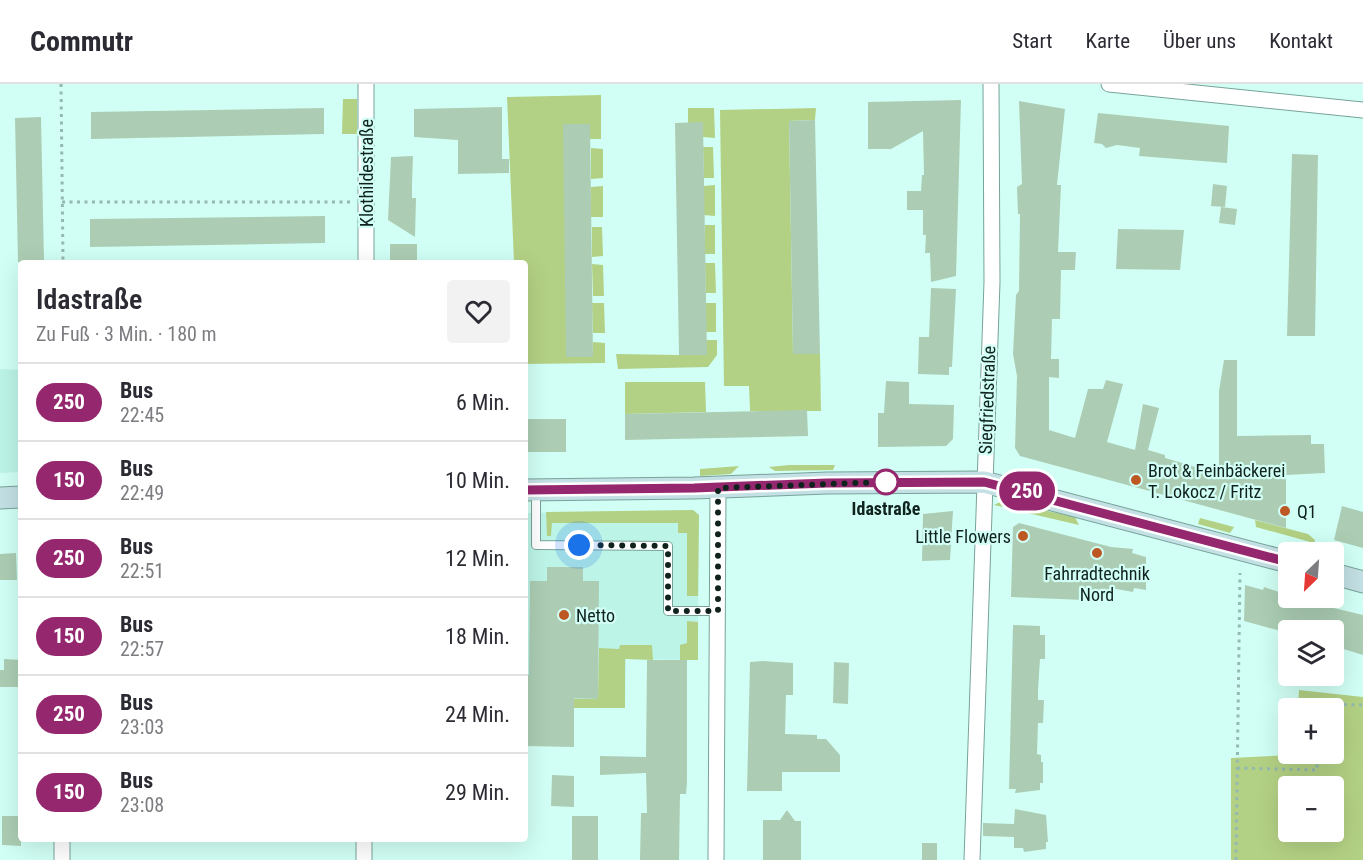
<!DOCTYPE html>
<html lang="de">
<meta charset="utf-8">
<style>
:root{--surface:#fff;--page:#f2f2f3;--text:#2b2b33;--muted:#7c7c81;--line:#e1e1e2}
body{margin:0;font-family:"Roboto Condensed",sans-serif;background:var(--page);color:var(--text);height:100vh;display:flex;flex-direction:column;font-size:22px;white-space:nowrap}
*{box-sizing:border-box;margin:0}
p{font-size:20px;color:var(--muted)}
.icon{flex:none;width:33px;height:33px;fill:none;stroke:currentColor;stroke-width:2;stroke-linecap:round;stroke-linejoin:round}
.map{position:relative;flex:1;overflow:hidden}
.panel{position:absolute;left:18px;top:176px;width:510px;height:582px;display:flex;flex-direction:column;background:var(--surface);border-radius:6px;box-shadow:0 6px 24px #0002}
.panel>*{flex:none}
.badge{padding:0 12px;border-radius:20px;font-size:21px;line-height:39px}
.needle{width:39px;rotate:205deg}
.controls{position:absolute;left:1278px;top:458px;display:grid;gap:12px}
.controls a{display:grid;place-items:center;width:66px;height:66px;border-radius:6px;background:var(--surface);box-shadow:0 6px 24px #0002;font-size:30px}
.you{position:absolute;width:30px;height:30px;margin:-15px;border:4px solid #fff;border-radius:50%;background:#1a73e8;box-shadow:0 0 0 9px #1a73e833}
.map>.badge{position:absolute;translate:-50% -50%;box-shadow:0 0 0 3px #fff}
.round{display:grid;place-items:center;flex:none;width:63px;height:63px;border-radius:6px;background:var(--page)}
.summary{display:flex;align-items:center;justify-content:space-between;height:102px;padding:0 18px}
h1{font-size:28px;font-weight:600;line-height:45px}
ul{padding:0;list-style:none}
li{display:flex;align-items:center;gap:18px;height:78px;padding:0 18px;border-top:2px solid var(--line)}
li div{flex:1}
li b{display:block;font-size:22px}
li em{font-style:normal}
li .badge{min-width:66px;font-weight:700;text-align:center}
header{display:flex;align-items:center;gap:36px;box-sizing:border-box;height:84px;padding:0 30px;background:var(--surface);border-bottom:2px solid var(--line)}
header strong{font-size:28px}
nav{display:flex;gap:33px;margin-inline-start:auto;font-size:21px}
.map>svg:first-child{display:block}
.built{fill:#bdf4e8}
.green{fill:#b3d184;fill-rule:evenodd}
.building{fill:#accdb4}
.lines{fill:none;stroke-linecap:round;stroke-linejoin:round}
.service-casing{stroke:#78a39a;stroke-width:10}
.minor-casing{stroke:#78a39a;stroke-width:17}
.secondary-casing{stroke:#78a39a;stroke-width:23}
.path{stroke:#94b9b1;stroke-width:3;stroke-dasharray:3 4.5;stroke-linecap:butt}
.service{stroke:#fff;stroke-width:8}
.minor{stroke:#fff;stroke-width:15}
.secondary{stroke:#c3e0e4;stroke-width:21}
.line-casing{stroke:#fff;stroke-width:14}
.line{stroke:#95276e;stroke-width:9}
.walk{stroke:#10221e;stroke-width:6;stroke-dasharray:0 10.8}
.poi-dot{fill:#bd5824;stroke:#d1fff5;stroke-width:2}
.stop-dot{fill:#fff;stroke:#95276e;stroke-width:3}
.labels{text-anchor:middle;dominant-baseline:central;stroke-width:4.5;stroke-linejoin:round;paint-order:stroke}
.street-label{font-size:18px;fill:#10221e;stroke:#d1fff5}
.poi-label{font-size:18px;fill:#10221e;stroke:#d1fff5;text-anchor:start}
.stop-label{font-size:18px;font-weight:bold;fill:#10221e;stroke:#d1fff5}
</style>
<header>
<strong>Commutr</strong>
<nav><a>Start</a><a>Karte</a><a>Über uns</a><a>Kontakt</a></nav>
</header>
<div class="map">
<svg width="1363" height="776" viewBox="0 0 1363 776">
<rect width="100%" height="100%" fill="#d1fff5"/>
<g class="built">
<path d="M0,285L21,286V388L0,389Z"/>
<path d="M693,426L699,431L698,576L626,575L625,624H525V429Z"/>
</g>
<g class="green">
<path d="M601,11V55H590V40L566,273H593V258L605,259V279L525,280V178H514L507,13Z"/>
<path d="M343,15H357V50H342Z"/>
<path d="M688,24H714L715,54L703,53L688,39Z"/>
<path d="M816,24L815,36L789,37L793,270H820L821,327H750L749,302H724L720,26Z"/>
<path d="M703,63H713L714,94H704Z"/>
<path d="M591,64L603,65V94L591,95Z"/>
<path d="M715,101V132L704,131V102Z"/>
<path d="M603,102V133H591V103Z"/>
<rect x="705" y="141" width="10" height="29"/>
<path d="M592,143H602L603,172L592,173Z"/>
<path d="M705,179H715L716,209H706Z"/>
<path d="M592,180L603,181L604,212H593Z"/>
<path d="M592,219H604L605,249H593Z"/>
<rect x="706" y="219" width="10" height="29"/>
<path d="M707,256H717V271L708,283L618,285L616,270L679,271Z"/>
<path d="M625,298H705L706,328L625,330Z"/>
<path d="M789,381H835L833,386L775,387L769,383Z"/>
<path d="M739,382L731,390L700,392V385Z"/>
<path d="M1002,417L1075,433L1079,441L994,421Z"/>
<path d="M693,426L699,431L698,512H687V449H678V439H552L551,452H547L546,428Z"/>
<path d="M1200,434L1234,443L1230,449L1198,440Z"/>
<path d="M1255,436L1308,450L1315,456L1314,459L1256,443Z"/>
<path d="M687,537L698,538V576H680V561L687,559Z"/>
<path d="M620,561H652L653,576L625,575V624H525V614L598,615L599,564L619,565Z"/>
<path d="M1299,606L1363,613V776H1231V674L1334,669V624H1298ZM1288,702H1334V747H1288Z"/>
</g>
<g class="building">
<path d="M961,16L956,192L931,198L930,169H925L926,151H923V126H907V107H921L922,91H924L923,47L891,65H868V18Z"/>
<path d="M1019,17L1065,25L1057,101H1061L1058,168H1076L1075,186H1061L1060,235H1052L1051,275H1059V294L1049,293V346L1075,354L1088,305H1103L1106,296L1123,300L1107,358L1135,366L1143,320L1159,324L1148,366L1165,371V374L1219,390V307L1224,276H1237V352L1311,351V360H1324L1325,389L1286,391V444L1020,372L1015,364L1017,292L1013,270L1016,211L1019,207L1020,130H1018L1017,103L1022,100Z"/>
<path d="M502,23V75H509V89L458,90V56L414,53V25Z"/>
<path d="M324,24V50L91,55V28Z"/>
<path d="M1098,29L1229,42L1227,79L1139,72L1140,64L1117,61L1106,64L1102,60L1094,59Z"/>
<path d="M41,33L44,178H18L15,34Z"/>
<path d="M815,36L820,270H793L789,37Z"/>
<path d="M703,38L707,271H679L675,39Z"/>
<path d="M563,40H590L593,273H566Z"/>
<path d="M1292,70L1318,71L1315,252H1287Z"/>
<path d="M413,72L412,100V114H416L415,153L388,136L391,73Z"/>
<path d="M1213,100L1227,102L1225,123L1211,122Z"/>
<path d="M1221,123L1237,125L1235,141L1219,139Z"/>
<path d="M325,132V159L90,163V135Z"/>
<path d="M1118,145L1184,146L1180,186L1116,185Z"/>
<rect x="390" y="160" width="27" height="18"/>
<path d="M931,204L956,205L952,283H949V291L918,290L919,253H929Z"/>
<path d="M886,297L909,298V320L954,321L953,355L946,362L878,363V329H884Z"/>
<path d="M807,326L808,352L625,356V330Z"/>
<rect x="525" y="335" width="41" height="33"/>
<path d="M1342,422L1363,428V464L1334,456Z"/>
<path d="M953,427L950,476L922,477L923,430Z"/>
<path d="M1019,439L1111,463L1133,465L1132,469L1146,473V506L1134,504L1133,508L1111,504L1109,517L1011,513L1013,443Z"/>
<path d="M16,469L17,496H0V470Z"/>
<path d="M547,483H583V497H599L598,615L574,614V663L525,662V591H529L530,497H547Z"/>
<path d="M1245,501L1263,506L1264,503L1288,511V513L1363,531V571L1334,562V546H1288V549L1244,537Z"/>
<path d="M1013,541L1040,542V551H1045V575H1040L1038,606V616H1044L1043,639H1038L1037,670L1041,671V678H1043V699H1040V706L1015,709L1016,705H1009Z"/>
<path d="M4,575L21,576V603H0V586H4Z"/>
<path d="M647,576H687V698L686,710H680L679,776H640L641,729H647L646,689L600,691V672L646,673Z"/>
<path d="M763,577L793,579V611H786L785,650L817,651V655H826L840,671V688H782V707H747L750,578Z"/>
<path d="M834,578L849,579L848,620L833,619Z"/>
<path d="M552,691L574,692V723L551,722Z"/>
<path d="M1015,725L1046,731L1048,758H1046V765L1024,768L1023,764H1014V753L983,752V739L1014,740Z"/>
<path d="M787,726L795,737H801V776H763V736H780Z"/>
<path d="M2,732H21V762L2,761Z"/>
<rect x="572" y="732" width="26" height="44"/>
<rect x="922" y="759" width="15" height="17"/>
</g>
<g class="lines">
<g class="service-casing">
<path id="service" d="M536,407V461L668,462V527H717"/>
</g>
<g class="minor-casing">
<g id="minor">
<path d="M366,0V178"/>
<path d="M1109,0L1363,26"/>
<path d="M364,754V776"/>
<path d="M62,776V754"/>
<path d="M716,776L718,404"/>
<path d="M972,776L992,198L991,0"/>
</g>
</g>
<g class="secondary-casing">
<g id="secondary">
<path d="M525,406L694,404L827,399L984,398L1288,478"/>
<path d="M0,414L21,413"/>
<path d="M1334,490L1363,498"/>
</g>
</g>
<g class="path">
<path d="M61,0L63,178"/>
<path d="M62,118H351"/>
<path d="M1318,624V620L1363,621"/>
<path d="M1237,684L1317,686V669"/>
<path d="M1236,776L1240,489"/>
</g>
<use href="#service" class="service"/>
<use href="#minor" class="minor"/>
<use href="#secondary" class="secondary"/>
</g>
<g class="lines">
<g class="line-casing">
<path id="line" d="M525,406L694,404L827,399L984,398L1288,478"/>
</g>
<use href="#line" class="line"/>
<path class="walk" d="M579,461L668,462V527H718V404L886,398"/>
</g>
<g class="poi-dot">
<circle cx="1136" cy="396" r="6"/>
<circle cx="1285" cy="427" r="6"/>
<circle cx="1023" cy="452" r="6"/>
<circle cx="1097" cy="469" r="6"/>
<circle cx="564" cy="531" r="6"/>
</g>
<circle class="stop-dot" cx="886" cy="398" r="12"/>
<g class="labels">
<g class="street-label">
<text transform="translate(366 89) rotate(-90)">Klothildestraße</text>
<text transform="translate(987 316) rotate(-88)">Siegfriedstraße</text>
</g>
<g class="poi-label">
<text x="1148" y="386">Brot &amp; Feinbäckerei<tspan x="1148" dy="21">T. Lokocz / Fritz</tspan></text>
<text x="1297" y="427">Q1</text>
<text x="1011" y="452" text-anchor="end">Little Flowers</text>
<text x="1097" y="489" text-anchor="middle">Fahrradtechnik<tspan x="1097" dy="21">Nord</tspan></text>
<text x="576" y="531">Netto</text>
</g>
<g class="stop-label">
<text x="886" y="424">Idastraße</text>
</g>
</g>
</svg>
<div class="controls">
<a><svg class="needle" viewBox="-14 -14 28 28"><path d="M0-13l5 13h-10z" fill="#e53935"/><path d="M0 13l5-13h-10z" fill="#7c7c81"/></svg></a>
<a><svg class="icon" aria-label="layers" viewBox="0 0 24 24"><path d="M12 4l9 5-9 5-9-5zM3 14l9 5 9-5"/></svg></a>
<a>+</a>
<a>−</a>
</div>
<div class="you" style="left:579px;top:461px"></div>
<b class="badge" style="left:1027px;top:407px;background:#95276e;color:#fff">250</b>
<section class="panel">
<div class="summary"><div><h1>Idastraße</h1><p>Zu Fuß · 3 Min. · 180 m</p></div><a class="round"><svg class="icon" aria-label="heart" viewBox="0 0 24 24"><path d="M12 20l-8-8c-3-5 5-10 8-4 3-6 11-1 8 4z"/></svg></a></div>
<ul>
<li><span class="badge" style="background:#95276e;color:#fff">250</span><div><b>Bus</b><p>22:45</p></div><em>6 Min.</em></li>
<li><span class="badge" style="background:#95276e;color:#fff">150</span><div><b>Bus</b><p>22:49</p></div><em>10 Min.</em></li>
<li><span class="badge" style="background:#95276e;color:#fff">250</span><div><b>Bus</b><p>22:51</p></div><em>12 Min.</em></li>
<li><span class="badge" style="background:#95276e;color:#fff">150</span><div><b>Bus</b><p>22:57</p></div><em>18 Min.</em></li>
<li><span class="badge" style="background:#95276e;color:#fff">250</span><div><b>Bus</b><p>23:03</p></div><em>24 Min.</em></li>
<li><span class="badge" style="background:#95276e;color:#fff">150</span><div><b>Bus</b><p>23:08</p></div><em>29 Min.</em></li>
</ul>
</section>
</div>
